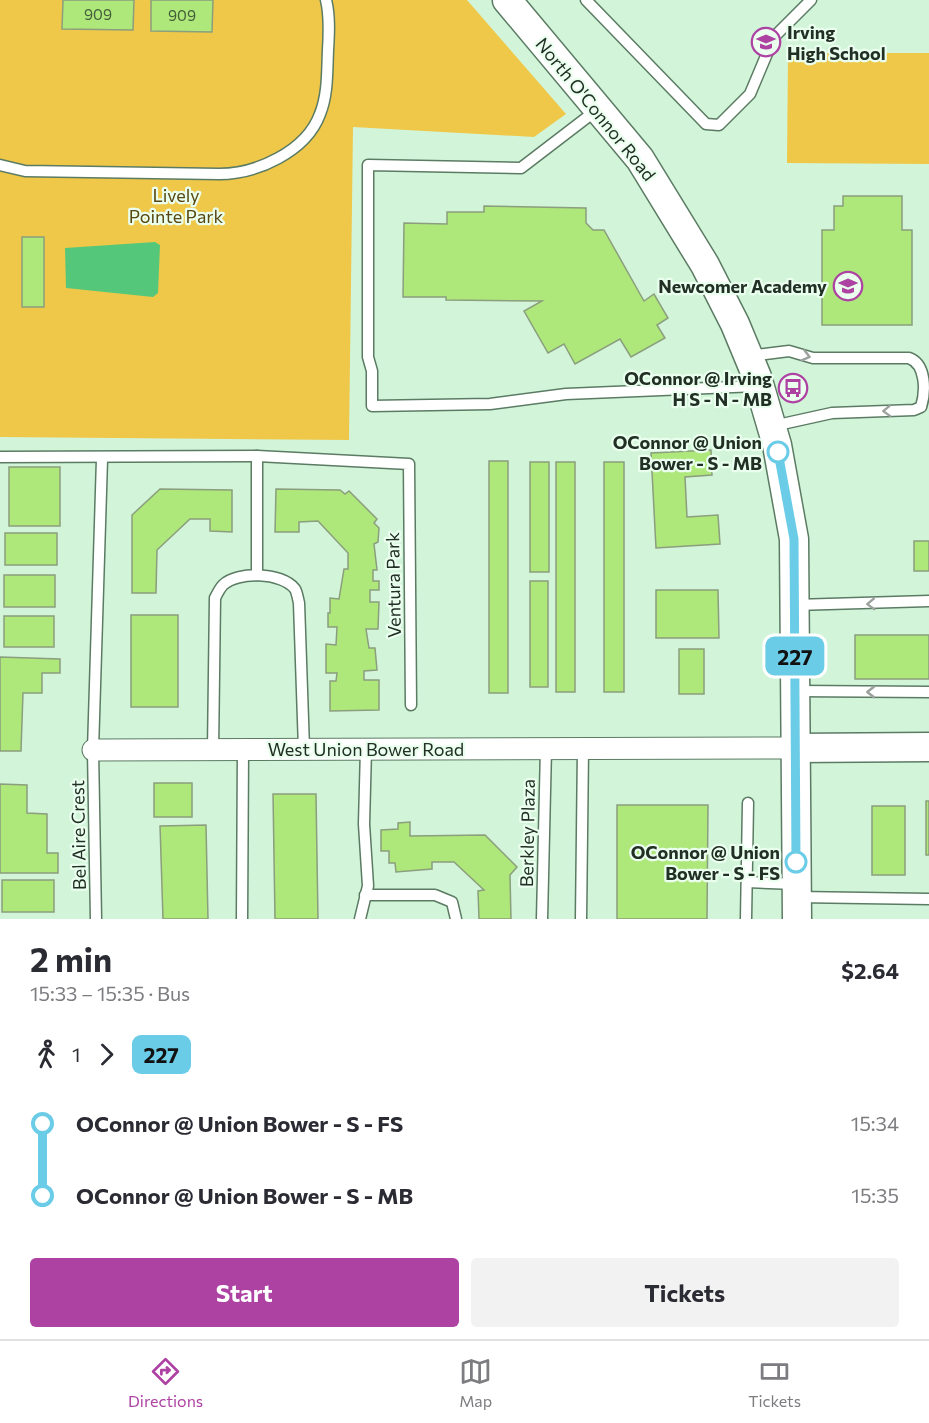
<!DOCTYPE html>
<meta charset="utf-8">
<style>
:root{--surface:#fff;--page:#f2f2f3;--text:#2b2b33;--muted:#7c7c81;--line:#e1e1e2;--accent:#ad42a3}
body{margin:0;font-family:Commissioner,sans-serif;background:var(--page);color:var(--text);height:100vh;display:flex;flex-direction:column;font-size:22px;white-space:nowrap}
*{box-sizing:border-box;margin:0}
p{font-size:20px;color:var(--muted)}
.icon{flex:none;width:33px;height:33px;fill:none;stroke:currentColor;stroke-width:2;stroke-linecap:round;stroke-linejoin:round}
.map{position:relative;height:919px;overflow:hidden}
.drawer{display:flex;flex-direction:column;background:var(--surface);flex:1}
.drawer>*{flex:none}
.badge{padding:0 12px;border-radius:9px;font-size:21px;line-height:39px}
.map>.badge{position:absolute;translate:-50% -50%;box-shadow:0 0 0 3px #fff}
.legs{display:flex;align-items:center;gap:9px;height:66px;padding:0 30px;font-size:20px}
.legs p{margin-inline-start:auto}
.head{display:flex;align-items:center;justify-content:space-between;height:102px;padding:0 30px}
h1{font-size:33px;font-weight:700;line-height:45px}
.action{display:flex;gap:12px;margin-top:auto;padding:12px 30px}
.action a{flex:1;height:69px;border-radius:6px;background:var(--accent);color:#fff;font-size:24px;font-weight:700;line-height:69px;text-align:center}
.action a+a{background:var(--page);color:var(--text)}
ul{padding:0 30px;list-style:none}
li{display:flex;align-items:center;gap:21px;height:72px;font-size:22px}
li i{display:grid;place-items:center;width:9px;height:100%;margin:0 8px;background:currentColor}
li i::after{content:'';width:15px;height:15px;margin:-8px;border:4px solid;border-radius:50%;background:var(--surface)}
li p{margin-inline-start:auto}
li:first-child i{background:linear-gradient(#0000 50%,currentColor 0)}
li:last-child i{background:linear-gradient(currentColor 50%,#0000 0)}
.menu{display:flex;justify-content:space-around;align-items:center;height:84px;border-top:2px solid var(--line);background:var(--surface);font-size:16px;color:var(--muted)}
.menu a{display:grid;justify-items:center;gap:3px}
.menu .selected{color:var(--accent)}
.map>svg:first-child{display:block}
.green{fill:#efc849}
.water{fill:#55c77a}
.building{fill:#aee77a;stroke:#8b9e7d;stroke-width:1.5}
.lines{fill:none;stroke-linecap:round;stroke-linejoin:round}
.lane-casing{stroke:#5b7b63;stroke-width:13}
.street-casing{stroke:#5b7b63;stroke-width:23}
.secondary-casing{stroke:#5b7b63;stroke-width:31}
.lane{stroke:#fff;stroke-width:10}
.street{stroke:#fff;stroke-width:21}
.secondary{stroke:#fff;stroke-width:28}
.oneway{stroke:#9ba19d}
.line-1-casing{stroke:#fff;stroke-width:14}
.line-1{stroke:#6bcce7;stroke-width:9}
.stop-1-dot{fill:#fff;stroke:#6bcce7;stroke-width:3}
.labels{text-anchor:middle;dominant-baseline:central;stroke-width:4.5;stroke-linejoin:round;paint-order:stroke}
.number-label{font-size:15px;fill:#445d3a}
.poi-label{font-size:18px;font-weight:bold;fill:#212f25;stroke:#eaffee;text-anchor:end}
.street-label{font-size:18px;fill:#212f25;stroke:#eaffee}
.park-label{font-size:18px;fill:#584712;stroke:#eaffee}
.stop-label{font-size:18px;font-weight:bold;fill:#212f25;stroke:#eaffee;text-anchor:end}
</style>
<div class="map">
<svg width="929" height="919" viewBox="0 0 929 919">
<rect width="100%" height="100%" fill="#d2f5da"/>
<g class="green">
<path d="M0,0H467L566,114L534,137L353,127L349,440L0,437Z"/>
<path d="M788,53H929V164L787,163Z"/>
</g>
<path class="water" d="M155,242L160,245L158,293L153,297L66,288L65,248Z"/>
<g class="building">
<path d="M63,0H134L133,30L62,29Z"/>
<path d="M151,0H213L212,32L151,31Z"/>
<path d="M843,196H902V230H912V325H822V230H834V206H843Z"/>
<path d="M484,206L586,208V223L593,230H604L644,301L654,294L668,318L657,325L665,338L631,357L620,339L575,364L564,344L548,353L524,311L542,301L446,300V297H403L404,223L447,224V212H484Z"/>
<rect x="22" y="237" width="22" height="70"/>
<path d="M711,450L712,475L685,477L687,517L718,515L720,544L656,548L651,453Z"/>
<rect x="489" y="461" width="19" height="232"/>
<rect x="530" y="462" width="19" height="110"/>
<rect x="556" y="462" width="19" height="230"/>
<rect x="604" y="462" width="20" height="230"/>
<rect x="9" y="467" width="51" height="59"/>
<path d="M160,489L232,490V532L210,531V519H190L157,550L156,593H132V515Z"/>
<path d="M276,489L340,490L345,494L349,491L377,519L374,523L379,528L378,542L374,544L377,570H373V581H379V590H370V602H379L378,629H366L369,648H375L377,670L364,671V680H379V710L330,711V681H336L337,673H326V644L336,645L337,627H328V613H330V598L339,599L344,569H348V553L318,521L299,522V532H275Z"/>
<rect x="5" y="533" width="52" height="32"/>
<rect x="914" y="541" width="15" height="30"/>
<rect x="4" y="575" width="51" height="32"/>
<rect x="530" y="581" width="18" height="106"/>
<path d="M656,590H718L719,638H656Z"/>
<rect x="131" y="615" width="47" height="92"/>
<rect x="4" y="616" width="50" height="31"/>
<rect x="855" y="635" width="74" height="44"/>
<rect x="679" y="649" width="25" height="45"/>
<path d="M0,657L60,659V673H42V693H23L21,751H0Z"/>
<rect x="154" y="783" width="38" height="34"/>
<path d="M0,784L27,785V813L47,814V853H58V873H0Z"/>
<path d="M273,794H316L318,919H275Z"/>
<rect x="926" y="801" width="3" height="54"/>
<path d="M617,805H708L707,919H617Z"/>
<rect x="872" y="806" width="33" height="69"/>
<path d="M410,822V836L485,835L517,867L510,875L511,919H479L478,891L484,890L454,862H432V869L396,872L395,863H389V851H381V830L398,829V823Z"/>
<path d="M206,825L208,919H163L160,826Z"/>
<rect x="2" y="880" width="52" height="32"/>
</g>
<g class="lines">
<g class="lane-casing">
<g id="lane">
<path d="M586,0L706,124L719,125L750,94L774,37L811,0"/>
<path d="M598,109L521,168L368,165V357L372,371V406L490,404L566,394L757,386"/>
<path d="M0,165L25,171L219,174C256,174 306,152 320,114C328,94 327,72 328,50C329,34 330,16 326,0"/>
<path d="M749,356L789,351L813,358H909C926,364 926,391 921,407L914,410L832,413L773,426"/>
<path d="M257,456V575"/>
<path d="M0,457L257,456L409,464L411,705"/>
<path d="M795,605L929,601"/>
<path d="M797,691L929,692"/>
<path d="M213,750L215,598C217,594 220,588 223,585C237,571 282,572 295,589C297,592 298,599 299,603L304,749"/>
<path d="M747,882L795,884"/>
<path d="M365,895H435L452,902L456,919"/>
<path d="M797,897L929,899"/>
<path d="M96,919L93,750L102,459"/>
<path d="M242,919L243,749"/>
<path d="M360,919L368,886L364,824L366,749"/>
<path d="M542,919L546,748"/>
<path d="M581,919L583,748"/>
<path d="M746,919L748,803"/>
</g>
</g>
<g class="street-casing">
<path id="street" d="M93,750L795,748"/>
</g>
<g class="secondary-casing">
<g id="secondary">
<path d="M507,0L640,159L705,265L735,324L757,377L777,445L794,539L797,919"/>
<path d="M795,748L929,747"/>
</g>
</g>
<use href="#lane" class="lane"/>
<use href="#street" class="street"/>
<use href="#secondary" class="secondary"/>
</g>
<defs><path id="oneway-chevron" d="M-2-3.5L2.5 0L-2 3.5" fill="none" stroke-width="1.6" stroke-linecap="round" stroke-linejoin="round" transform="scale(1.5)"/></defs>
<g class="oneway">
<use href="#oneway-chevron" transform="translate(806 356) rotate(15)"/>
<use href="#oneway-chevron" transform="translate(887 411) rotate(178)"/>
<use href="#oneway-chevron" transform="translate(871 604) rotate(178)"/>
<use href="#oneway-chevron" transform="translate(871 692) rotate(-180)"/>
</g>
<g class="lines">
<g class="line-1-casing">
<path id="line-1" d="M778,452L794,539L796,862"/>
</g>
<use href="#line-1" class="line-1"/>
</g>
<defs>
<g id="school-ring" transform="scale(1.5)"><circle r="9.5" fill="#eaffee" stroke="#ad42a3" stroke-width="1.5"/><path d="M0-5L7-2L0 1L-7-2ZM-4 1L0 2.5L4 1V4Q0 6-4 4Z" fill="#ad42a3"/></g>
<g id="bus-ring" transform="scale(1.5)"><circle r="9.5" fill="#eaffee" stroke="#ad42a3" stroke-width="1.5"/><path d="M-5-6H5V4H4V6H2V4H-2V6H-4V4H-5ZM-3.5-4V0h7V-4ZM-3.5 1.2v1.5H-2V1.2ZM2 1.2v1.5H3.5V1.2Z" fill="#ad42a3"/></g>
</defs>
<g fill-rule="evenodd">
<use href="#school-ring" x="766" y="42"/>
<use href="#school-ring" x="848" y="286"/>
<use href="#bus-ring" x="793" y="388"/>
</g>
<g class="stop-1-dot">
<circle cx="778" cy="452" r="10"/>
<circle cx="796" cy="862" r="10"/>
</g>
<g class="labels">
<g class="number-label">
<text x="98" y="14">909</text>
<text x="182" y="15">909</text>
</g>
<g class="poi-label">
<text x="787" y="32" text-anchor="start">Irving<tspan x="787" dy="21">High School</tspan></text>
<text x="827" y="286">Newcomer Academy</text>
<text x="772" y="378">OConnor @ Irving<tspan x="772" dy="21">H S - N - MB</tspan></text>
</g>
<g class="street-label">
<text transform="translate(596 109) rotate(51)">North O'Connor Road</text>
<text transform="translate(393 585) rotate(-91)">Ventura Park</text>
<text x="366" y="749">West Union Bower Road</text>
<text transform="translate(527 833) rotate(-89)">Berkley Plaza</text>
<text transform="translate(78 835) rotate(-91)">Bel Aire Crest</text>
</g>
<g class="park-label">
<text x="176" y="195">Lively<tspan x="176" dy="21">Pointe Park</tspan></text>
</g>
<g class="stop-label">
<text x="762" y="442">OConnor @ Union<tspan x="762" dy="21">Bower - S - MB</tspan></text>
<text x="780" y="852">OConnor @ Union<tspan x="780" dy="21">Bower - S - FS</tspan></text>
</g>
</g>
</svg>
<b class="badge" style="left:795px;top:656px;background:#6bcce7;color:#111">227</b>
</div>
<section class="drawer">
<div class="head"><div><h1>2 min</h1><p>15:33 – 15:35 · Bus</p></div><b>$2.64</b></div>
<div class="legs"><svg class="icon" aria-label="walk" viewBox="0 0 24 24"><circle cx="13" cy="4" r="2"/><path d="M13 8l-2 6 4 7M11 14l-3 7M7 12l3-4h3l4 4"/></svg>1<svg class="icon" aria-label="forward" viewBox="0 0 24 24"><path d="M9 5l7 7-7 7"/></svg><b class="badge" style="background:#6bcce7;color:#111">227</b></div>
<ul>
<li><i style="color:#6bcce7"></i><b>OConnor @ Union Bower - S - FS</b><p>15:34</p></li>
<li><i style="color:#6bcce7"></i><b>OConnor @ Union Bower - S - MB</b><p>15:35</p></li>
</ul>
<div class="action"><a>Start</a><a>Tickets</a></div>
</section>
<nav class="menu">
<a class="selected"><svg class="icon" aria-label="directions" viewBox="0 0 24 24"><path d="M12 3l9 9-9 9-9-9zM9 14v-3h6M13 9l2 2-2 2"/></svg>Directions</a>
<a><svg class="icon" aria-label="map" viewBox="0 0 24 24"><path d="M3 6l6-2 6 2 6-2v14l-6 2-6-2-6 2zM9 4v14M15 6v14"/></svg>Map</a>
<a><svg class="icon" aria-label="tickets" viewBox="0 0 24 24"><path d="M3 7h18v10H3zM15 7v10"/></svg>Tickets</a>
</nav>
